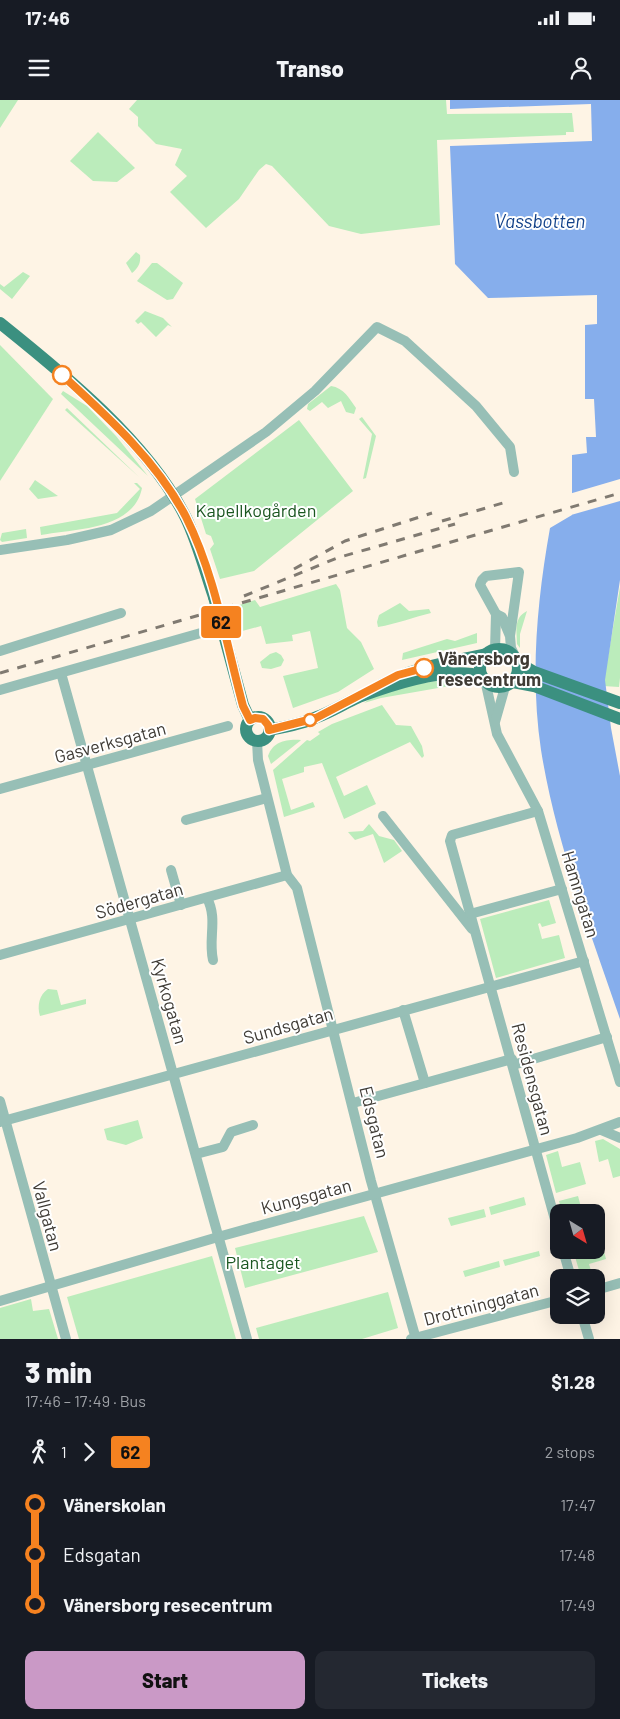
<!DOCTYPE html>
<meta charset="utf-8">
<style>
:root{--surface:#171b24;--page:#242831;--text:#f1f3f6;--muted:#9ea1a6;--accent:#ca99c6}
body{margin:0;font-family:Barlow,sans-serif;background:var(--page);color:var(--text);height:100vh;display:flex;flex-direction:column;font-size:19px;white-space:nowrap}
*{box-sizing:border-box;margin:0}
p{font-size:16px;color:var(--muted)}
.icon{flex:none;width:28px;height:28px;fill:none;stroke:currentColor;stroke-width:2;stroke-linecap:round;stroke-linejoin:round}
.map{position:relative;height:1239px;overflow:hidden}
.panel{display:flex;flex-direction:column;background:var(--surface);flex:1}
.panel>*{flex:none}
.badge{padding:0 10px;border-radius:4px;font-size:18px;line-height:32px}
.needle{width:32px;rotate:143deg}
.tools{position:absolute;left:550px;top:1104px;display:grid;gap:10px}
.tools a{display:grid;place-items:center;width:55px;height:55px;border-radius:10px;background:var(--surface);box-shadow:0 5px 20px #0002;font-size:25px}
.map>.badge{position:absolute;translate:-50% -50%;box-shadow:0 0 0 2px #fff}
.legs{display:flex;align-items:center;gap:8px;height:55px;padding:0 25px;font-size:16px}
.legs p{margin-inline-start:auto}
.summary{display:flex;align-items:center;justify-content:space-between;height:85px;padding:0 25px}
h1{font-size:28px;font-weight:800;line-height:38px}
.cta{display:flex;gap:10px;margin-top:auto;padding:10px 25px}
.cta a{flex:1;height:58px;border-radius:10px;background:var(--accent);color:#111;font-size:20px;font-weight:800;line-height:58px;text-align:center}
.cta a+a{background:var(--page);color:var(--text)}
ul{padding:0 25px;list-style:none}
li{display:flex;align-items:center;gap:18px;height:50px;font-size:19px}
li i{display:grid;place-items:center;width:8px;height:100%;margin:0 6px;background:currentColor}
li i::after{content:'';width:12px;height:12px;margin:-6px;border:4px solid;border-radius:50%;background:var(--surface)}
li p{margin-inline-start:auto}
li:first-child i{background:linear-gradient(#0000 50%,currentColor 0)}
li:last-child i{background:linear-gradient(currentColor 50%,#0000 0)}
.status{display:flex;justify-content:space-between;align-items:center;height:35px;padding:0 25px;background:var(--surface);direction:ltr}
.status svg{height:14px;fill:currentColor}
header{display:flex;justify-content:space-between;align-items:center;height:65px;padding:0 25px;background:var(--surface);font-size:22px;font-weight:800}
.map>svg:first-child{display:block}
.green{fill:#bbecbb}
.water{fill:#86aeec}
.pier{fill:#fef4e5}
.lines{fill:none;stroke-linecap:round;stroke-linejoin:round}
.minor{stroke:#97bfb6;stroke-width:10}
.major{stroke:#3b9080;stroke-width:12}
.rail{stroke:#807a71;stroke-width:3;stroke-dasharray:9 9;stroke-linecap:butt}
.major-bridge{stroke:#3b9080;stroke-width:12}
.line-1-casing{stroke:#fff;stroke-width:11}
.line-1{stroke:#f58220;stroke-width:8}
.stop-1-dot{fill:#fff;stroke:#f58220;stroke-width:2.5}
.labels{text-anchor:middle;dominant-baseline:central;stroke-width:4;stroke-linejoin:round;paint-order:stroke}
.park-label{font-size:18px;fill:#1a5620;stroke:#fff}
.stop-label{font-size:18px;font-weight:bold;fill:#3f3b35;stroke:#fff;text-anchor:start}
.street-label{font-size:18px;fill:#3f3b35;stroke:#fff}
.water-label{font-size:19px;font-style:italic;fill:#124189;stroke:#fff}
</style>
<div class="status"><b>17:46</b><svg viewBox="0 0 49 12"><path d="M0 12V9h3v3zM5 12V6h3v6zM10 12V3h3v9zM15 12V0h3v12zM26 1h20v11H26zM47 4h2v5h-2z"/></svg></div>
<header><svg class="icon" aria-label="menu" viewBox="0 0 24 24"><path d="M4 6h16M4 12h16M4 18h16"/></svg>Transo<svg class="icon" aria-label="person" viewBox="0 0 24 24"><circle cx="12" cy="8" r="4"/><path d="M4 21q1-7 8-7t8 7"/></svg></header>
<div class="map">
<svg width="620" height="1239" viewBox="0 0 620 1239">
<rect width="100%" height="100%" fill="#fef4e5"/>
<g class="green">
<path d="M0,0H18L0,28Z"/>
<path d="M137,0H446L447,14L572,13L574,32H566V35L437,40L440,125L361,134L329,126L272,66L266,64L259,70L239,99L206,128L170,92L187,76L175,65L182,49L156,44L138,26V17L129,9Z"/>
<path d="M98,32L135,68L117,82L93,81L70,61Z"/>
<path d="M136,152L140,155C141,163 138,168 132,173L126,163Z"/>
<path d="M152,163H157L183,183L173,199L167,200L137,181Z"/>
<path d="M23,172L30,176L12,199L0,189V184L4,187Z"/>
<path d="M145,211L163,218L172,227L168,225L156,237L141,222L138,224L135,221Z"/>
<path d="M0,245L53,299L0,381Z"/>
<path d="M331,286C344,288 349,298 356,308L354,314L346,312L341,301L328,308L322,302L310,311L307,309L308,304Z"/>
<path d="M63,291L87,306L116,336L148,376L61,294Z"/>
<path d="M67,308L139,377L65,310Z"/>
<path d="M362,317L376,336L366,378L363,379L372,334L359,319Z"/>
<path d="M299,320L353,391L254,471L220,479L210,449L214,444L211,436L206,434L195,399Z"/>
<path d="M35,380L58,396L38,399L29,389Z"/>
<path d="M134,383H137L142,388C134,430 74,429 41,435L40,427L117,413L140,389Z"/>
<path d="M26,429L27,438L2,442L0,440L2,433Z"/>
<path d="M336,484L340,490L347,528L361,542L374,569L338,592L293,608L283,576L318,568L310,531L292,535L293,541L266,544L261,526L235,533L230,508L255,500L260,507Z"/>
<path d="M620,487V578L619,587L603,586Z"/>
<path d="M400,503L409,511L429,509L431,513C413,517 397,524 378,527L377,522L379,515Z"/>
<path d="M527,511L520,534V548L517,544C517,531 513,518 527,511Z"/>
<path d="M477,533V543L402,560L403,553L447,539L455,541Z"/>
<path d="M276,552L281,555L284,560L281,566L271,569L262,568L260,562L270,554Z"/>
<path d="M464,578L461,584L381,598L364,603C389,585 435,581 464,578Z"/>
<path d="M382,605L396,625L411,626L422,646L424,656L422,658L410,642L336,677L344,696L367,685L376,704L344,719L322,663L304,667V672L282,679L291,710L313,702L315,707L284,717L273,670L307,640L310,641L320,634L318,632L332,624Z"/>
<path d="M301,640L300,641L271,664L268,656C273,641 287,639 301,640Z"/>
<path d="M369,724L379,736L394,740L402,751L384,763L373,734L355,740L348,732L363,731Z"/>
<path d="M549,800L556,823L542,827L540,823L538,824L542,839L559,835L565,858L496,878L480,819Z"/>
<path d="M48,889L57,890L61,905L86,899V904L40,916C37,906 39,895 48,889Z"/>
<path d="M138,1020L143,1038L126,1045L107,1040L104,1029Z"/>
<path d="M603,1039L620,1049V1076L613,1078L608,1059L599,1062L595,1041Z"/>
<path d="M558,1051L562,1067L580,1062L586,1084L556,1093L546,1055Z"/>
<path d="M578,1096L581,1107L577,1109L578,1112H562L559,1101Z"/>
<path d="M524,1097L526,1105L491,1115L489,1107Z"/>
<path d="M484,1109L486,1117L451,1126L448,1118Z"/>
<path d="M364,1116L378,1152L245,1188L235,1148Z"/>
<path d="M600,1137L606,1159L589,1164L593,1177H581L573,1150H596V1138Z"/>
<path d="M539,1151L540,1156L505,1166L503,1160Z"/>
<path d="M212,1156L236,1239H79L67,1197Z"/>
<path d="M499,1161L500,1167L465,1177L463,1171Z"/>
<path d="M388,1192L398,1228L362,1239H259L256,1228Z"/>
<path d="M31,1199L33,1211L49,1209L58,1239H0V1208Z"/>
</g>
<path class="water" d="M450,0H620V480L605,580L611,628L620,676V919C590,831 556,743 541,650C530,576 537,501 550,428L572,415V355L587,353L586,337H596L594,299H585V225L597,224V195L488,198L455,164L450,46L592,41L591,4L450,9Z"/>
<path class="pier" d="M620,379V401L564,417L570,414L569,394Z"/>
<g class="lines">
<g class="minor">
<path d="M0,450L67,440L111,430L151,411L266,332L315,291L377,227L405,241L476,306L510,347L514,372"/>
<path d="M510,536L519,472L486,476L482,480L480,485L496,514L502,517L510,536L511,548L516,558"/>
<path d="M495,550L496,514"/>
<path d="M0,551L121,513"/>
<path d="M61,573L247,1239"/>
<path d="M485,580L497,634L538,711L620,982"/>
<path d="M0,590L222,527"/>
<path d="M495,622L505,587"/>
<path d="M257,641L258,660L287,775L297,788L371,1081L416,1239"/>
<path d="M0,689L228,626"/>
<path d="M538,711L452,735L450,741L559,1134"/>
<path d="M383,716L472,829"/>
<path d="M186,720L267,698"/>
<path d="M171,770L181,805"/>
<path d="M207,798C218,819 208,838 213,860"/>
<path d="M470,814L562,789"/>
<path d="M0,855L287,775"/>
<path d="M403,910L425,983"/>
<path d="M513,965L607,937"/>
<path d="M0,1001L66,1239"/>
<path d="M353,1003L512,959"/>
<path d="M0,1022L584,861"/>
<path d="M601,1030L620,1038"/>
<path d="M196,1054L223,1047L231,1032L253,1025"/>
<path d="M563,1150L571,1178"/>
<path d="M596,1190L620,1183"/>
<path d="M0,1201L218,1137L577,1038L620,1022"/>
<path d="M582,1215L589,1239"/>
<path d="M411,1239L559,1200"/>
</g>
<g class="major">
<path d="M0,223C65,275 149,343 186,418C198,443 205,471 214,497"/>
<path d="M220,520L243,605L250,620"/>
<circle cx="499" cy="568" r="19"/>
<path d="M517,562L534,572L620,603"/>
<path d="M513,582L534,586L620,619"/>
<path d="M381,585C413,567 451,562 486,554"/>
<circle cx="258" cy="629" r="12"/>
<path d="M269,630C285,627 302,624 317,617C331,612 345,603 359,597C391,585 449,566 482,576"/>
</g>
<g class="rail">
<path d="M442,421L506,402"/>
<path d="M294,469L345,441L432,413"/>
<path d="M244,496L337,458L455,424"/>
<path d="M0,573L620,393"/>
</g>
<path class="major-bridge" d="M214,497L220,520"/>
</g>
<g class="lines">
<g class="line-1-casing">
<path id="line-1" d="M62,275C108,317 157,361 186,417C215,475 226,543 243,606L250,620L255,618L263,619L268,625L269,630L316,618L398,575L424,568"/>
</g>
<use href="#line-1" class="line-1"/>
</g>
<g class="stop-1-dot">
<circle cx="62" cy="275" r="9"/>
<circle cx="424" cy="568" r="9"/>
<circle cx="310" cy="620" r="6"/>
</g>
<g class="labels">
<g class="park-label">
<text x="256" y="410">Kapellkogården</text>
<text x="263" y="1162">Plantaget</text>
</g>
<g class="stop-label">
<text x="438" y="558">Vänersborg<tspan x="438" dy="21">resecentrum</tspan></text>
</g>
<g class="street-label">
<text transform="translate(110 642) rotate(-15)">Gasverksgatan</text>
<text transform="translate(581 794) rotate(73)">Hamngatan</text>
<text transform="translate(139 800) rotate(-16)">Södergatan</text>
<text transform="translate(170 901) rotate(74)">Kyrkogatan</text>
<text transform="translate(288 925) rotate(-16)">Sundsgatan</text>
<text transform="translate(533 979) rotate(75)">Residensgatan</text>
<text transform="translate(375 1022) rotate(76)">Edsgatan</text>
<text transform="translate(306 1096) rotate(-15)">Kungsgatan</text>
<text transform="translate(48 1116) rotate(75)">Vallgatan</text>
<text transform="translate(481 1204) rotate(-15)">Drottninggatan</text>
</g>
<g class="water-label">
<text x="540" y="120">Vassbotten</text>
</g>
</g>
</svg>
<div class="tools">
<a><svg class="needle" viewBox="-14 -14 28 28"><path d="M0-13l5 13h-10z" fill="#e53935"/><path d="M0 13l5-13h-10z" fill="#9ea1a6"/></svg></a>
<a><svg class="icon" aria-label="layers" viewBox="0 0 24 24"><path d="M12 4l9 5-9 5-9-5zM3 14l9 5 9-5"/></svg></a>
</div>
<b class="badge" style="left:221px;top:522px;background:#f58220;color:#111">62</b>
</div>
<section class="panel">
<div class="summary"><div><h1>3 min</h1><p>17:46 – 17:49 · Bus</p></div><b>$1.28</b></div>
<div class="legs"><svg class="icon" aria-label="walk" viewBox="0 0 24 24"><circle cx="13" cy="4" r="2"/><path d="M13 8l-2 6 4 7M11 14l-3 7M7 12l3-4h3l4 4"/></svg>1<svg class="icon" aria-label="forward" viewBox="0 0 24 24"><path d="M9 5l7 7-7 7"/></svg><b class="badge" style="background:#f58220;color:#111">62</b><p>2 stops</p></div>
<ul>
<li><i style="color:#f58220"></i><b>Vänerskolan</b><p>17:47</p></li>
<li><i style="color:#f58220"></i><span>Edsgatan</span><p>17:48</p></li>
<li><i style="color:#f58220"></i><b>Vänersborg resecentrum</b><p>17:49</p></li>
</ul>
<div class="cta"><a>Start</a><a>Tickets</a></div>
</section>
